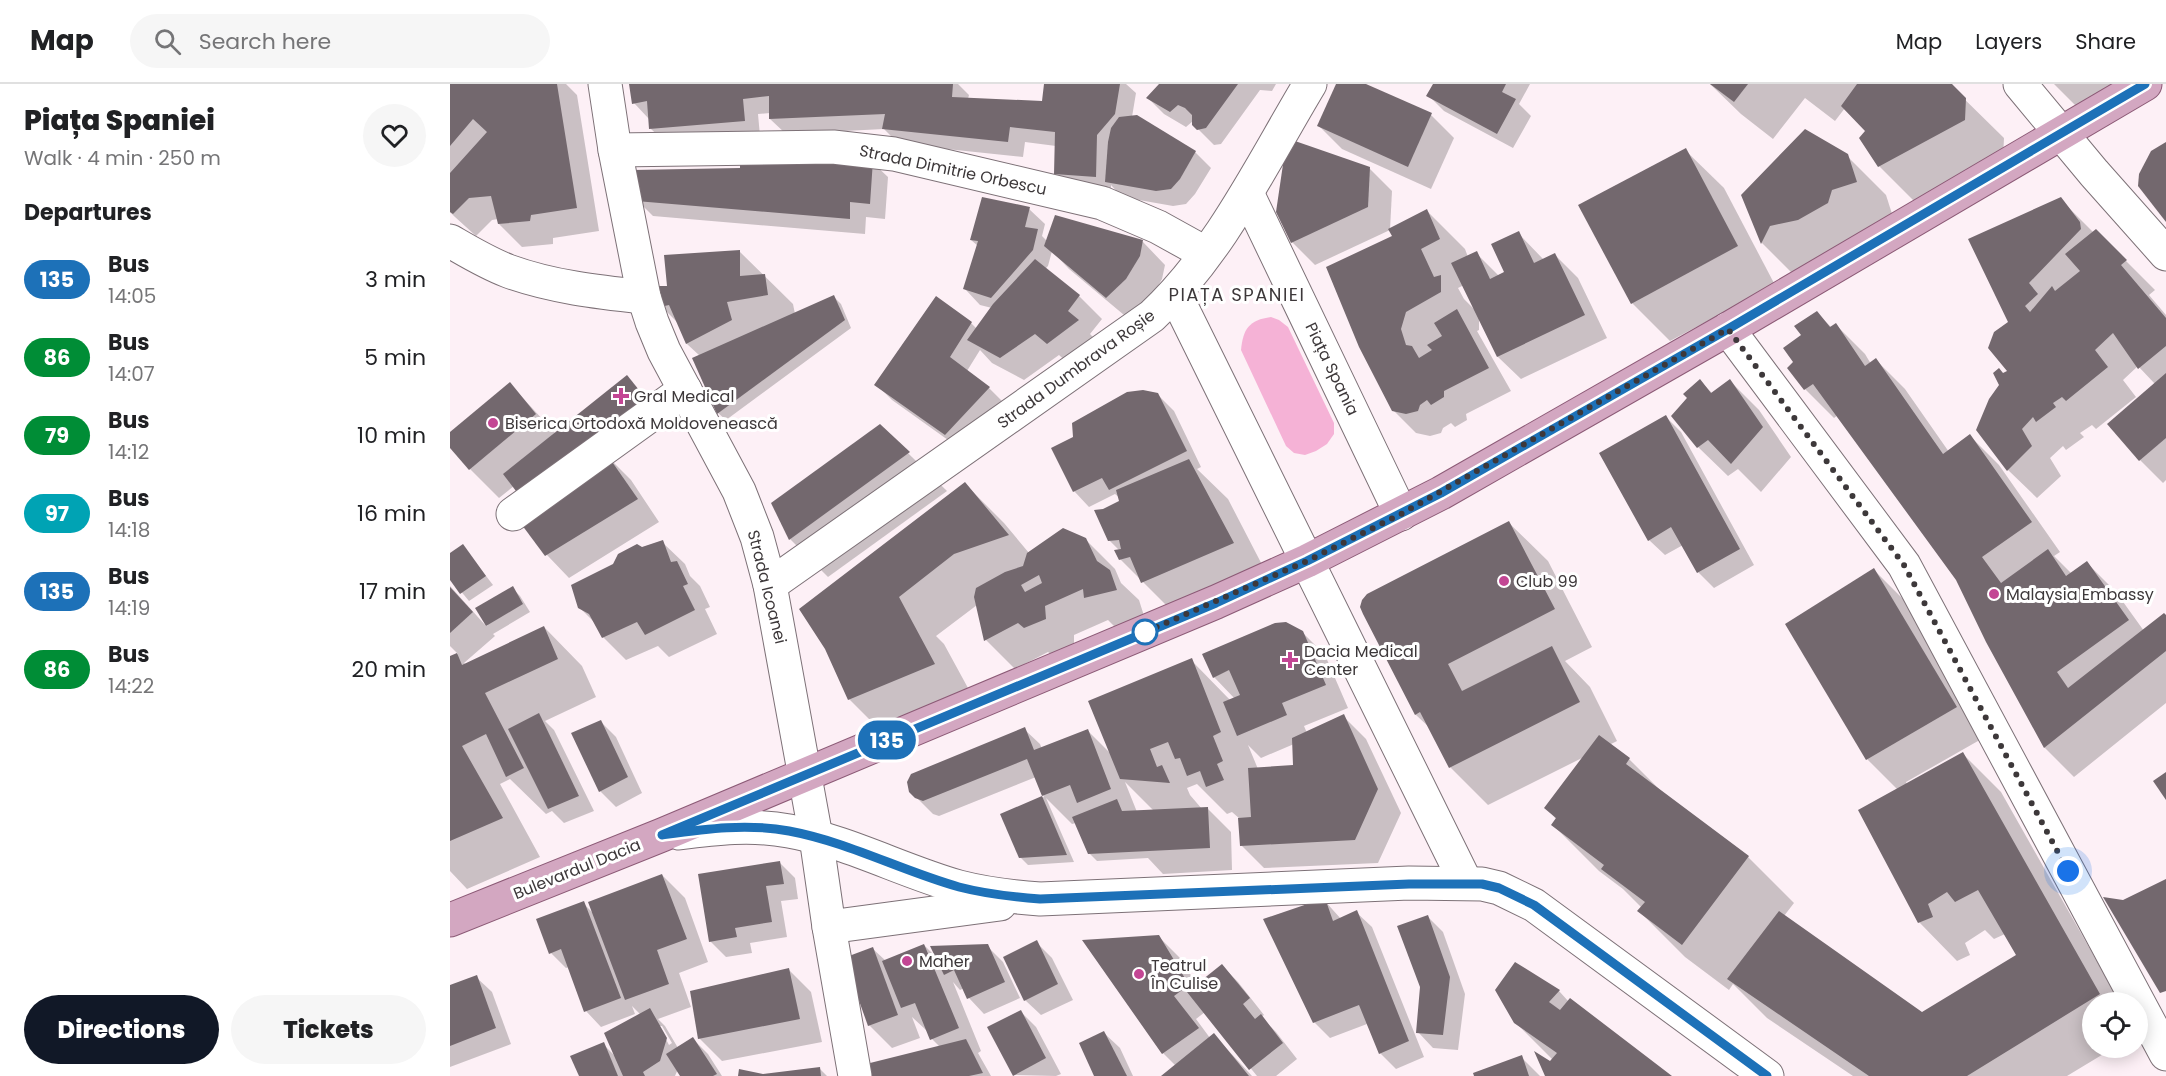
<!DOCTYPE html>
<meta charset="utf-8">
<style>
:root{--surface:#fff;--page:#f6f6f6;--text:#202124;--muted:#757577;--line:#e0e0e0;--accent:#111827}
body{margin:0;font-family:Poppins,sans-serif;background:var(--page);color:var(--text);height:100vh;display:flex;flex-direction:column;font-size:22px;white-space:nowrap}
*{box-sizing:border-box;margin:0}
p{font-size:20px;color:var(--muted)}
.icon{flex:none;width:33px;height:33px;fill:none;stroke:currentColor;stroke-width:2;stroke-linecap:round;stroke-linejoin:round}
.map{position:relative;flex:1;overflow:hidden}
.panel{display:flex;flex-direction:column;background:var(--surface);width:450px}
.panel>*{flex:none}
.badge{padding:0 12px;border-radius:20px;font-size:21px;line-height:39px}
.buttons{position:absolute;left:1632px;top:908px;display:grid;gap:12px}
.buttons a{display:grid;place-items:center;width:66px;height:66px;border-radius:50%;background:var(--surface);box-shadow:0 3px 15px #0003;font-size:30px}
.you{position:absolute;width:30px;height:30px;margin:-15px;border:4px solid #fff;border-radius:50%;background:#1a73e8;box-shadow:0 0 0 9px #1a73e833}
.map>.badge{position:absolute;translate:-50% -50%;box-shadow:0 0 0 3px #fff}
h2{padding:0 24px;font-size:22px;line-height:54px}
.round{display:grid;place-items:center;flex:none;width:63px;height:63px;border-radius:32px;background:var(--page)}
.head{display:flex;align-items:center;justify-content:space-between;height:102px;padding:0 24px}
h1{font-size:28px;font-weight:800;line-height:45px}
.cta{display:flex;gap:12px;margin-top:auto;padding:12px 24px}
.cta a{flex:1;height:69px;border-radius:36px;background:var(--accent);color:#fff;font-size:24px;font-weight:800;line-height:69px;text-align:center}
.cta a+a{background:var(--page);color:var(--text)}
ul{padding:0;list-style:none}
li{display:flex;align-items:center;gap:18px;height:78px;padding:0 24px}
li div{flex:1}
li b{display:block;font-size:22px}
li em{font-style:normal}
li .badge{min-width:66px;font-weight:700;text-align:center}
header{display:flex;align-items:center;gap:36px;box-sizing:border-box;height:84px;padding:0 30px;background:var(--surface);border-bottom:2px solid var(--line)}
header strong{font-size:28px}
nav{display:flex;gap:33px;margin-inline-start:auto;font-size:21px}
.search{width:420px;height:54px;background:var(--page);display:flex;align-items:center;gap:15px;box-sizing:border-box;padding:0 21px;border-radius:33px;color:var(--muted);font-size:22px}
main{display:flex;flex:1;min-height:0}
.map>svg:first-child{display:block}
.green{fill:#f5b2d6}
.shadow{fill:#0003;fill-rule:evenodd}
.building{fill:#73686e;fill-rule:evenodd}
.lines{fill:none;stroke-linecap:round;stroke-linejoin:round}
.minor-casing{stroke:#7d7177;stroke-width:35}
.major-casing{stroke:#8c5a76;stroke-width:35}
.minor{stroke:#fff;stroke-width:33}
.major{stroke:#d3a7c1;stroke-width:33}
.line-casing{stroke:#fff;stroke-width:14}
.line{stroke:#1d71b8;stroke-width:9}
.walk{stroke:#3d383a;stroke-width:6;stroke-dasharray:0 10.8}
.poi-dot{fill:#c34694;stroke:#fff;stroke-width:2}
.stop-dot{fill:#fff;stroke:#1d71b8;stroke-width:3}
.labels{text-anchor:middle;dominant-baseline:central;stroke-width:6;stroke-linejoin:round;paint-order:stroke}
.street-label{font-size:16px;fill:#3d383a;stroke:#fff}
.poi-label{font-size:16px;fill:#3d383a;stroke:#fff;text-anchor:start}
.neighbourhood-label{font-size:18px;letter-spacing:1.5px;fill:#3d383a;stroke:#fff}
</style>
<header>
<strong>Map</strong>
<div class="search"><svg class="icon" aria-label="search" viewBox="0 0 24 24"><circle cx="10" cy="10" r="6"/><path d="M15 15l6 6"/></svg>Search here</div>
<nav><a>Map</a><a>Layers</a><a>Share</a></nav>
</header>
<main>
<section class="panel">
<div class="head"><div><h1>Piața Spaniei</h1><p>Walk · 4 min · 250 m</p></div><a class="round"><svg class="icon" aria-label="heart" viewBox="0 0 24 24"><path d="M12 20l-8-8c-3-5 5-10 8-4 3-6 11-1 8 4z"/></svg></a></div>
<h2>Departures</h2>
<ul>
<li><span class="badge" style="background:#1d71b8;color:#fff">135</span><div><b>Bus</b><p>14:05</p></div><em>3 min</em></li>
<li><span class="badge" style="background:#008d36;color:#fff">86</span><div><b>Bus</b><p>14:07</p></div><em>5 min</em></li>
<li><span class="badge" style="background:#008d36;color:#fff">79</span><div><b>Bus</b><p>14:12</p></div><em>10 min</em></li>
<li><span class="badge" style="background:#00a3b4;color:#fff">97</span><div><b>Bus</b><p>14:18</p></div><em>16 min</em></li>
<li><span class="badge" style="background:#1d71b8;color:#fff">135</span><div><b>Bus</b><p>14:19</p></div><em>17 min</em></li>
<li><span class="badge" style="background:#008d36;color:#fff">86</span><div><b>Bus</b><p>14:22</p></div><em>20 min</em></li>
</ul>
<div class="cta"><a>Directions</a><a>Tickets</a></div>
</section>
<div class="map">
<svg width="1716" height="992" viewBox="0 0 1716 992">
<rect width="100%" height="100%" fill="#fdf0f6"/>
<path class="green" d="M821,233L829,236L838,243L884,339V350L877,360L866,367L855,371L844,369L836,362L791,266C793,245 799,236 821,233Z"/>
<g class="shadow">
<path d="M0,0H116L127,11L149,147L103,154V160L72,163L49,140L48,135L42,136L26,152L5,133L0,128Z"/>
<path d="M181,0H508L519,11L518,15L594,19L596,0H676L686,9L682,33L745,68L761,84L745,110L736,120L723,122L672,113L661,101V108L621,106L605,90L606,62L575,58L573,73L449,60L434,45L336,50L320,35V29L308,30L310,52L217,60L201,45L199,35L184,19Z"/>
<path d="M711,0H826L822,7L810,6L771,60L764,61L743,40V37L736,43L714,30L698,14Z"/>
<path d="M888,0H913L981,31L1004,54L981,105L892,65L869,42Z"/>
<path d="M984,0H1080L1069,20L1081,32L1063,64L994,27L978,11Z"/>
<path d="M1260,0H1499L1554,54L1553,74L1467,120L1429,82L1417,47L1395,24L1385,37L1355,14L1323,55L1291,30Z"/>
<path d="M1604,0H1665L1631,27Z"/>
<path d="M1235,66L1274,104L1325,201L1220,257L1182,219Z"/>
<path d="M1397,72L1436,111L1444,136L1350,197L1312,159L1293,111Z"/>
<path d="M422,78L438,93L435,135L416,133L415,150L203,132L188,117L292,86Z"/>
<path d="M919,84L942,107L940,146L865,181L842,158Z"/>
<path d="M1610,115L1644,149L1646,147L1705,206L1699,211L1716,231V396L1713,399L1690,376L1705,300L1688,282L1673,296L1686,313L1646,345L1642,341L1630,349L1634,353L1616,366L1613,362L1600,374L1611,392L1587,414L1558,386L1551,301L1553,291L1560,288V238Z"/>
<path d="M579,125L595,140L592,152L597,157L693,158L715,181L712,195L699,217L680,236L619,185L602,167L598,182L595,185L629,212L652,235L640,250L650,260L621,282L609,271L574,296L542,279L530,266L517,287L539,304L554,319L512,366L442,316L426,300L521,239L527,245L542,224L530,221L515,205L528,162L521,156Z"/>
<path d="M977,127L1015,165L1018,173L1026,169L1049,192L1056,189L1068,149L1094,176L1105,171L1128,194L1157,254L1071,295L1048,273L1029,233V246L1027,247L1061,307L1016,330L1017,336L1005,343L1001,339L993,344L991,349L980,352L966,349L943,326L944,153ZM1014,201L1026,227L1014,215L1008,204Z"/>
<path d="M289,167L343,220L345,230L384,213L391,220L401,244L276,336L268,329L250,272L237,260L228,239L211,222L219,203Z"/>
<path d="M1367,229L1382,244L1386,241L1415,270L1421,280L1426,276L1455,305L1499,368L1520,352L1549,381L1610,468L1604,472L1622,490L1637,479L1666,508L1694,547L1716,533V619L1624,693L1595,664L1537,557L1508,495L1388,331L1384,334L1355,305L1345,278L1353,252Z"/>
<path d="M177,293L211,332L159,374L181,396L209,438L119,494L97,471L71,437L86,426L64,402L49,414L20,385L0,362V350L60,300L106,350Z"/>
<path d="M1250,297L1263,310L1280,297L1309,326L1341,373L1311,408L1288,385L1278,392L1248,363L1223,332Z"/>
<path d="M708,311L724,327L751,383L747,385L778,415L821,498L731,536L670,475V467L659,456L653,427L671,418L670,414L665,410L639,423L624,407Z"/>
<path d="M1216,333L1231,348L1304,481L1264,504L1248,488L1233,461L1215,471L1199,456Z"/>
<path d="M430,342L497,407L378,493L340,455Z"/>
<path d="M515,400L554,439L579,469L635,455L665,485L671,499L689,516L695,535L665,543L658,536L624,551V564L605,573L598,568L565,585L536,556L527,521L486,552L494,560L530,626L445,661L399,615L376,564Z"/>
<path d="M1059,439L1098,477L1142,563L1115,577L1140,603L1167,657L1159,661L1179,675L1213,709L1298,773L1344,819L1334,832L1471,930L1568,872L1555,850L1544,855L1535,846L1515,859L1520,871L1507,877L1469,838L1448,706L1417,675L1424,486L1453,515L1535,653L1456,698L1457,701L1513,670L1551,708L1670,918H1642V963H1665L1617,992H1403L1317,934L1283,900L1279,906L1235,873L1189,827L1192,824L1173,805L1149,787L1103,741L1107,736L1096,724L1134,673L1038,721L1000,683L981,645L966,631L914,530Z"/>
<path d="M212,458L235,480L240,492L250,502L260,523L255,525L267,550L219,573L208,562L176,576L153,553L147,541L130,524L192,465Z"/>
<path d="M13,462L43,501L19,517L0,494V471Z"/>
<path d="M0,502L36,542L38,541L27,525L62,504L70,512L80,528L43,550L45,552L14,579L17,581L94,543L132,582L146,613L95,637L104,646L144,727L114,739L102,727L96,730L60,695L50,700L90,773L17,805L0,787V574L8,570L0,562Z"/>
<path d="M852,548L875,571L898,624L854,642L857,649L893,632L916,655L951,729L928,779L814,784L791,761L790,735L782,728L777,730L747,700L737,704L740,711L752,725H758L781,748L782,786L713,790L698,774L647,777L639,769L626,739L622,740L596,714L624,778L578,781L570,773L552,731L594,713L586,693L489,732L483,730L466,713L574,645L590,660L592,665L638,647L662,671L741,576L781,617L785,615L764,593ZM844,660L845,682L808,685L798,661L811,674ZM675,698L704,727L687,728Z"/>
<path d="M151,638L166,653L192,709L166,723L150,707Z"/>
<path d="M329,778L345,794L348,815L331,817L337,853L300,859L302,869L276,873L260,857Z"/>
<path d="M212,791L235,814L258,878L229,889L241,923L208,935L215,942L228,964L243,955L258,970L272,992H232L228,985L225,992H130L153,960L165,972L191,931L182,922L185,930L151,943L136,927L119,883L116,884L101,869L133,819L144,830ZM209,942H212L222,959L219,961Z"/>
<path d="M874,816L891,835L906,828L922,843L974,973L946,985L930,969L917,940L880,954L864,938Z"/>
<path d="M978,833L993,848L1015,910L1008,966L983,964L968,948Z"/>
<path d="M709,853L732,876L747,902L772,882L788,898L814,931L811,933L826,948L847,975L826,992H807L755,928L746,935L760,954L764,951L802,992H713L726,982L713,969L635,857Z"/>
<path d="M586,858L602,874L623,916L591,931L575,916Z"/>
<path d="M474,861L487,874L537,862L553,878L570,914L534,930L519,914L514,904L510,906L503,898L531,967L528,969L541,992H424L490,963L482,955L478,945L476,946L462,933L470,954L442,964L419,941L423,865L436,877Z"/>
<path d="M1066,880L1109,907L1119,918L1220,992H1097L1103,976L1065,938Z"/>
<path d="M338,885L361,908L372,958L272,977L249,954Z"/>
<path d="M26,893L42,908L61,960L0,983V902Z"/>
<path d="M570,927L586,943L611,990L606,992L564,991Z"/>
<path d="M654,949L670,964L683,992H645Z"/>
<path d="M1071,973L1090,992H1026Z"/>
<path d="M369,984L377,992H290L313,991Z"/>
</g>
<g class="building">
<path d="M0,0H107L127,124L81,131L80,137L48,140L41,112L19,114L3,130L0,128V89L37,48L23,35L0,62Z"/>
<path d="M179,0H503L502,13L592,17L594,0H670L665,30L647,51L646,93L604,90L605,48L560,43L558,58L432,45L435,30L319,35V12L293,15L295,37L199,45L197,17L182,20Z"/>
<path d="M709,0H788L756,44L747,46L742,41V31L735,24L728,21L720,28L696,14Z"/>
<path d="M886,0H916L982,29L958,83L867,42Z"/>
<path d="M983,0H1056L1052,8L1066,15L1047,50L976,12Z"/>
<path d="M1260,0H1298L1284,18Z"/>
<path d="M1407,0H1502L1516,14L1515,36L1428,83L1409,54L1415,47L1391,22Z"/>
<path d="M687,31L746,67L730,95L721,105L706,107L655,98L658,58L661,44L669,33Z"/>
<path d="M1355,45L1398,70L1407,98L1382,106L1378,119L1348,136L1320,142L1311,160L1291,111Z"/>
<path d="M845,57L920,83L918,123L841,159L826,128L836,60Z"/>
<path d="M1716,58V138L1688,102L1689,90L1701,67Z"/>
<path d="M1236,64L1288,162L1181,220L1128,121Z"/>
<path d="M290,74L423,76L420,120L400,118V135L186,117L183,86L290,84Z"/>
<path d="M532,113L580,123L575,143L588,145L583,166L541,214L513,205L528,157L520,156Z"/>
<path d="M1611,113L1630,138L1631,145L1579,199L1588,210L1575,222L1580,228L1602,202L1605,207L1630,187L1615,170L1646,145L1677,176L1671,181L1716,234V262L1688,285L1663,249L1645,266L1658,283L1616,317L1612,313L1603,319L1606,323L1586,338L1583,333L1572,345L1582,362L1557,387L1526,346L1539,315L1549,301L1543,289L1549,284L1553,289L1557,287L1538,264L1544,248L1558,238L1518,155Z"/>
<path d="M977,125L990,155L971,165L984,193L991,191V208L956,228L951,245L956,261L962,262L969,274L982,266L977,261L992,252L984,239L1007,225L1039,284L994,307V313L981,321L977,316L970,321L968,327L956,330L942,327L909,263L876,183L942,152L938,145Z"/>
<path d="M605,131L693,156L690,172L676,195L656,214L594,162Z"/>
<path d="M1069,147L1084,179L1105,169L1135,231L1047,273L1001,179L1027,167L1040,195L1054,188L1041,160Z"/>
<path d="M290,166V192L315,190L318,211L277,218L282,236L236,260L219,221L210,223L207,202H217L214,171Z"/>
<path d="M585,175L630,211L618,227L629,236L597,260L585,250L550,274L517,256L543,220Z"/>
<path d="M384,211L395,236L267,330L242,274Z"/>
<path d="M486,212L522,238L500,273L540,303L495,351L424,301Z"/>
<path d="M1367,227L1380,243L1386,239L1415,282L1426,274L1493,370L1520,350L1582,438L1532,473L1551,499L1598,465L1616,492L1637,477L1679,536L1607,588L1618,604L1714,529L1716,531V567L1594,664L1536,558L1506,496L1363,300L1354,306L1337,284L1343,278L1333,264L1351,251L1344,242Z"/>
<path d="M1716,289V354L1689,377L1657,340Z"/>
<path d="M177,291L197,316L72,415L53,390Z"/>
<path d="M1250,295L1261,309L1280,295L1313,343L1281,380L1258,356L1247,364L1221,332L1237,314L1233,310Z"/>
<path d="M60,298L86,330L19,386L0,364V348Z"/>
<path d="M693,306L708,309L737,367L659,406L652,394L623,408L601,364L623,353L622,339L677,308Z"/>
<path d="M1216,331L1290,465L1247,489L1221,443L1198,457L1149,369Z"/>
<path d="M430,340L460,368L339,456L321,419Z"/>
<path d="M158,372L188,415L95,472L69,437Z"/>
<path d="M739,375L784,459L691,499L680,473L669,476L664,466L671,465L669,456L658,457L644,426L653,425L669,417L666,406Z"/>
<path d="M515,398L559,451L504,470L449,513L485,580L398,616L375,565L349,525Z"/>
<path d="M1059,437L1105,525L998,580L1012,607L1102,562L1130,618L999,684L970,628L965,631L913,530L910,523L912,516L917,510Z"/>
<path d="M613,444L636,454L647,477L660,486L667,506L634,514L633,505L595,522L596,535L574,544L568,539L534,557L524,513L526,504L555,488L573,482L577,469ZM589,491L592,499L575,508L571,501Z"/>
<path d="M213,456L221,478L227,477L238,500L233,502L245,526L195,551L187,538L152,554L139,530L128,524L121,501L163,480L168,470L187,460L192,463Z"/>
<path d="M13,460L36,492L10,510L0,496V469Z"/>
<path d="M1424,484L1507,623L1416,676L1335,540Z"/>
<path d="M63,502L73,520L36,542L25,524Z"/>
<path d="M0,503L23,528L0,549Z"/>
<path d="M836,538L853,547L876,601L832,619L837,631L787,652L773,618L790,611L779,586L763,594L752,570L825,539Z"/>
<path d="M94,542L108,575L35,609L74,684L56,693L36,650L12,662L53,734L0,757V572L7,569L12,581Z"/>
<path d="M742,574L771,648L763,652L773,677L767,680L774,696L756,703L750,687L737,692L730,674L725,675L718,658L700,665L707,683L712,681L720,699L670,695L638,617Z"/>
<path d="M89,629L129,712L98,725L58,645Z"/>
<path d="M894,630L928,705L905,756L790,762L788,734L801,733L798,684L843,681L842,654Z"/>
<path d="M151,636L178,693L149,708L121,649Z"/>
<path d="M575,643L584,666L638,645L661,705L627,719L620,701L592,712L577,675L473,717L465,714L459,708L457,698L461,690Z"/>
<path d="M1149,651L1180,674L1176,680L1299,772L1232,861L1187,827L1195,818L1151,785L1154,781L1101,741L1106,734L1094,724Z"/>
<path d="M1513,668L1650,910L1517,992H1419L1277,895L1329,827L1472,928L1566,871L1528,806L1505,818L1497,808L1478,820L1483,833L1468,839L1408,726Z"/>
<path d="M1716,688V716L1703,697Z"/>
<path d="M592,712L617,771L569,774L550,730Z"/>
<path d="M667,715L672,727L758,723L760,764L638,770L622,733Z"/>
<path d="M330,777L334,800L316,802L322,838L285,844L287,853L259,858L248,790Z"/>
<path d="M212,790L237,855L207,866L219,900L175,916L138,818Z"/>
<path d="M1716,795V907L1710,909L1653,813L1673,816Z"/>
<path d="M875,814L883,837L907,826L959,957L929,970L909,921L863,939L813,835Z"/>
<path d="M134,817L171,914L134,928L111,865L99,870L86,835Z"/>
<path d="M978,831L1000,893L993,951L966,949L970,903L947,842Z"/>
<path d="M709,851L739,901L724,912L749,944L712,970L632,856Z"/>
<path d="M587,856L608,900L574,917L553,873Z"/>
<path d="M474,860L509,944L480,956L465,919L451,924L432,877Z"/>
<path d="M538,860L555,898L517,915L504,886L494,891L480,862Z"/>
<path d="M423,863L448,931L418,942L396,880L399,872Z"/>
<path d="M1065,878L1110,906L1099,918L1110,926L1120,914L1222,992H1095L1084,967L1100,977L1107,969L1064,939L1045,906Z"/>
<path d="M772,880L800,914L793,920L805,935L811,930L833,959L799,986L737,908Z"/>
<path d="M339,884L350,935L248,955L240,907Z"/>
<path d="M27,891L46,944L0,962V901Z"/>
<path d="M200,924L217,954L210,977L193,988L195,992H173L154,949Z"/>
<path d="M571,926L596,974L563,992L537,943Z"/>
<path d="M654,947L677,992H644L629,959Z"/>
<path d="M764,949L799,992H711Z"/>
<path d="M243,953L267,990L263,992H230L216,970Z"/>
<path d="M516,955L533,989L519,992H422L420,979Z"/>
<path d="M154,958L168,992H129L120,972Z"/>
<path d="M1072,971L1079,992H1024L1023,989Z"/>
<path d="M370,983L371,992H288L289,985L313,990Z"/>
</g>
<g class="lines">
<g class="minor-casing">
<g id="minor">
<path d="M155,0L165,66L194,213L202,238L214,267L289,407L307,453L320,501L366,753L379,843L405,992"/>
<path d="M1570,0L1644,89L1716,170"/>
<path d="M165,66L383,63L444,70L652,119L708,143L755,169"/>
<path d="M797,109L951,430"/>
<path d="M0,157C19,168 37,179 58,187C102,203 148,208 194,213"/>
<path d="M725,210L1016,799"/>
<path d="M1278,245L1454,481L1716,970"/>
<path d="M63,430L235,306"/>
<path d="M320,501L702,232C770,169 813,78 860,0"/>
<path d="M229,749C266,744 302,740 339,747C397,757 452,787 509,803C536,810 563,813 590,815L959,799L1032,800L1049,804L1084,821L1317,992"/>
<path d="M379,843L550,820"/>
</g>
</g>
<g class="major-casing">
<path id="major" d="M0,836L212,751L766,518L857,477L991,409L1278,245L1695,0"/>
</g>
<use href="#minor" class="minor"/>
<use href="#major" class="major"/>
</g>
<g class="lines">
<g class="line-casing">
<path id="line" d="M1317,992L1084,821L1049,804L1032,800H959L590,815C563,813 536,810 509,803C452,787 398,758 339,747C296,739 255,745 212,751L766,519L857,477L991,409L1278,245L1695,0"/>
</g>
<use href="#line" class="line"/>
<path class="walk" d="M695,548L691,550L857,477L951,430L1278,245L1454,481L1618,787"/>
</g>
<g class="poi-dot">
<path d="M168 303h6v6h6v6h-6v6h-6v-6h-6v-6h6z"/>
<circle cx="43" cy="339" r="6"/>
<circle cx="1054" cy="497" r="6"/>
<circle cx="1544" cy="510" r="6"/>
<path d="M837 567h6v6h6v6h-6v6h-6v-6h-6v-6h6z"/>
<circle cx="457" cy="877" r="6"/>
<circle cx="689" cy="890" r="6"/>
</g>
<circle class="stop-dot" cx="695" cy="548" r="12"/>
<g class="labels">
<g class="street-label">
<text transform="translate(503 86) rotate(12)">Strada Dimitrie Orbescu</text>
<text transform="translate(626 285) rotate(-36)">Strada Dumbrava Roșie</text>
<text transform="translate(882 285) rotate(64)">Piața Spania</text>
<text transform="translate(317 503) rotate(76)">Strada Icoanei</text>
<text transform="translate(127 785) rotate(-22)">Bulevardul Dacia</text>
</g>
<g class="poi-label">
<text x="184" y="312">Gral Medical</text>
<text x="55" y="339">Biserica Ortodoxă Moldovenească</text>
<text x="1066" y="497">Club 99</text>
<text x="1556" y="510">Malaysia Embassy</text>
<text x="854" y="567">Dacia Medical<tspan x="854" dy="18">Center</tspan></text>
<text x="469" y="877">Maher</text>
<text x="701" y="881">Teatrul<tspan x="701" dy="18">În Culise</tspan></text>
</g>
<g class="neighbourhood-label">
<text x="787" y="210">PIAȚA SPANIEI</text>
</g>
</g>
</svg>
<div class="buttons">
<a><svg class="icon" aria-label="locate" viewBox="0 0 24 24"><circle cx="12" cy="12" r="6"/><path d="M12 2v4M12 18v4M2 12h4M18 12h4"/></svg></a>
</div>
<div class="you" style="left:1618px;top:787px"></div>
<b class="badge" style="left:437px;top:656px;background:#1d71b8;color:#fff">135</b>
</div>
</main>
